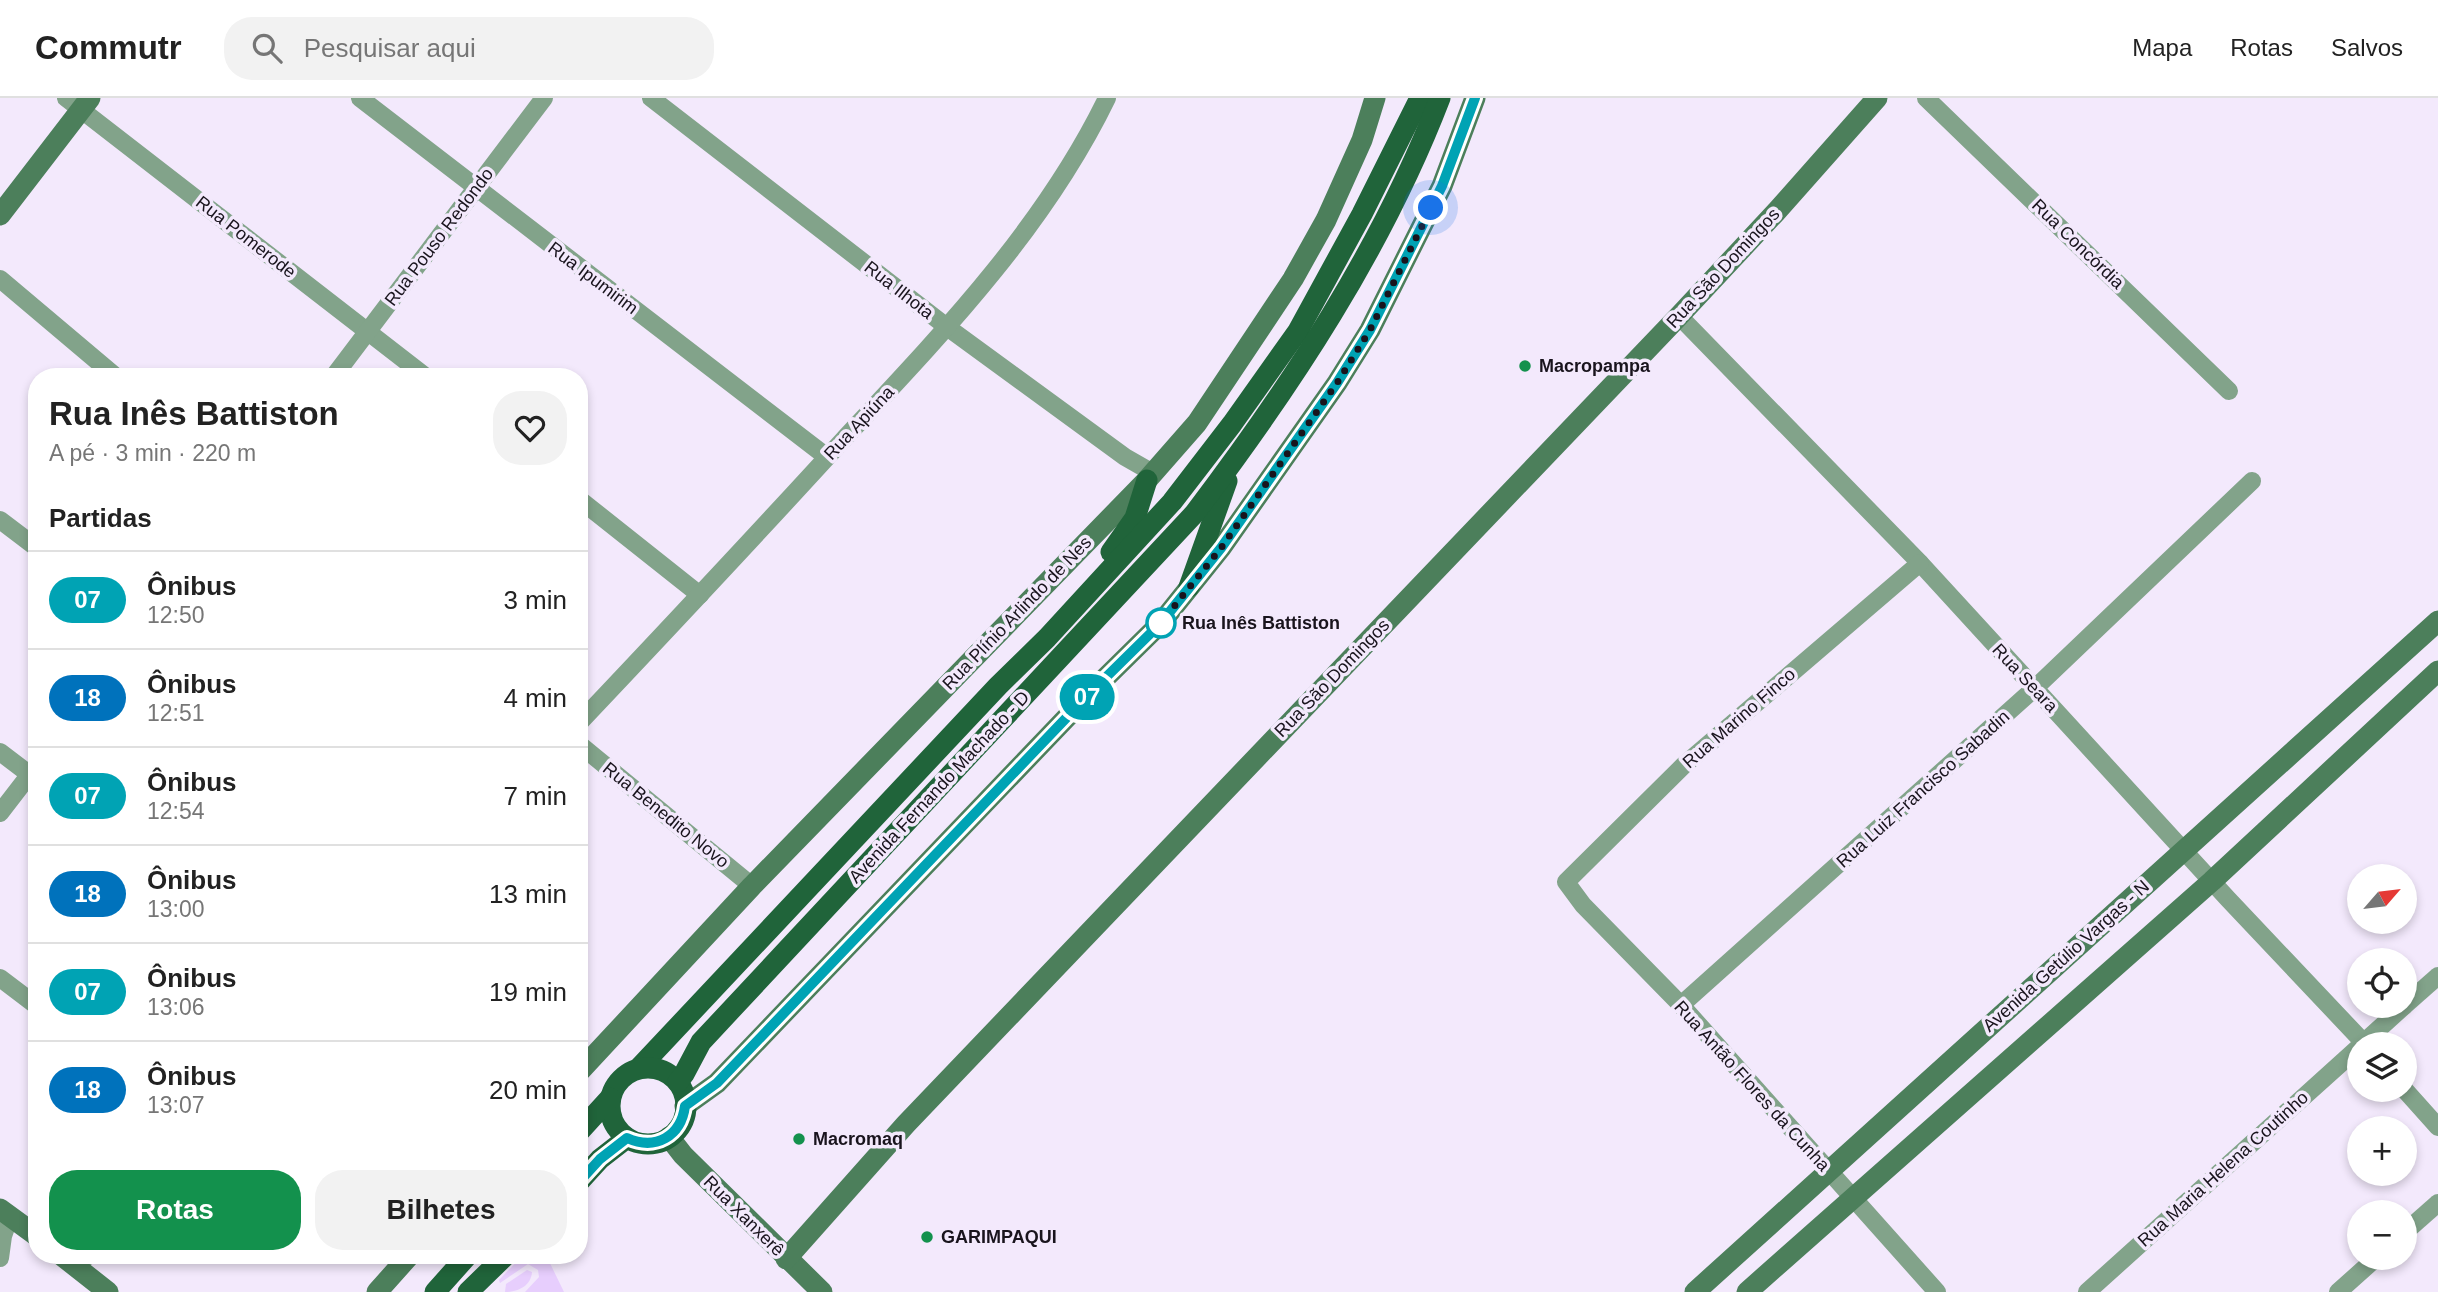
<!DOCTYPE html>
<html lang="pt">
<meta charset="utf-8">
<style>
:root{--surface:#fff;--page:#f2f2f2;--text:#222;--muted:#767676;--line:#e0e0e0;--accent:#13914d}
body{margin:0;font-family:Arial,sans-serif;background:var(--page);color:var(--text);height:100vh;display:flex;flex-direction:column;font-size:26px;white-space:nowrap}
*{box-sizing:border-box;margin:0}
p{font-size:23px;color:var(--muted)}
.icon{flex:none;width:38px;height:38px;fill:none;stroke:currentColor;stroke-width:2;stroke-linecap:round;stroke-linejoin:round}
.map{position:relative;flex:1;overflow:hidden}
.details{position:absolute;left:28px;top:270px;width:560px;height:896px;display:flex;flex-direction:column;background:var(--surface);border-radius:28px;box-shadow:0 4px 10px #0003}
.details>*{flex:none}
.badge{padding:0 14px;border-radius:23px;font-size:24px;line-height:46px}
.needle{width:46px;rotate:62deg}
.buttons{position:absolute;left:2347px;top:766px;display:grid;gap:14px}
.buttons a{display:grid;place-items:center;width:70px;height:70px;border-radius:50%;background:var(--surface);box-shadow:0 4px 10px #0003;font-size:35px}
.you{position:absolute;width:35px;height:35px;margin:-18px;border:5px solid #fff;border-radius:50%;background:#1a73e8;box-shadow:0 0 0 10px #1a73e833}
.map>.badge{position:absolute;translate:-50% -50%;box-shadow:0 0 0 4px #fff}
h2{padding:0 21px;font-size:26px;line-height:63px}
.round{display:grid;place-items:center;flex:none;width:74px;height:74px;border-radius:28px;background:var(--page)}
.head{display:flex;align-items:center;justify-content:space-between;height:119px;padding:0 21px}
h1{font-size:33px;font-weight:800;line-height:52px}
.action{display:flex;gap:14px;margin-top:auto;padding:14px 21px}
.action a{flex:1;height:80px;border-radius:28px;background:var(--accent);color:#fff;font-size:28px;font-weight:800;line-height:80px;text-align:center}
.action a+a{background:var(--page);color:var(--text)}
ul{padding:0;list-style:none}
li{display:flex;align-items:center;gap:21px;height:98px;padding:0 21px;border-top:2px solid var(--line)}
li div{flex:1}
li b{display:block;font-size:26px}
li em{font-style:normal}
li .badge{min-width:77px;font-weight:700;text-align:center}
header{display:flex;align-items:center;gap:42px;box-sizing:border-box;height:98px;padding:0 35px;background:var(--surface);border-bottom:2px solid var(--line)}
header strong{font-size:33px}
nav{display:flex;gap:38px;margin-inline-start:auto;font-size:24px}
.search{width:490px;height:63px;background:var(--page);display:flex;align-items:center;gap:18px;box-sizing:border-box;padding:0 24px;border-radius:28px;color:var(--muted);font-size:26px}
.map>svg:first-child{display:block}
.green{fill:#e7cefd}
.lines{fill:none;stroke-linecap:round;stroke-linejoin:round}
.street{stroke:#82a38a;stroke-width:18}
.secondary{stroke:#4c7f5b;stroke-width:21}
.primary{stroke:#20643a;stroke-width:21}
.line-casing{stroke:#fff;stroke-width:16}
.line{stroke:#00a3b4;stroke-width:10}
.walk{stroke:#19141d;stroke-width:7;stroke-dasharray:0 12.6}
.poi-dot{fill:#13914d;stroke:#f3e9fc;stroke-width:2.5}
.stop-dot{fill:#fff;stroke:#00a3b4;stroke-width:3.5}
.labels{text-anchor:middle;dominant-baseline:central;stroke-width:7;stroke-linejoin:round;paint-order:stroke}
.street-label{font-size:18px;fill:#19141d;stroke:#f3e9fc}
.poi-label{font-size:18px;font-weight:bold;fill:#19141d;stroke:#f3e9fc;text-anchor:start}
.stop-label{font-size:18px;font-weight:bold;fill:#19141d;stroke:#f3e9fc;text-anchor:start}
</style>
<header>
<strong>Commutr</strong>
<div class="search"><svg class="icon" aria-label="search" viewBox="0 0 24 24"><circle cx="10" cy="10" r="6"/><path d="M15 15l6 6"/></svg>Pesquisar aqui</div>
<nav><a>Mapa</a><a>Rotas</a><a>Salvos</a></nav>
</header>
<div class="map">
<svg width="2438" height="1194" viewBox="0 0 2438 1194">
<rect width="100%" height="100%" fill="#f3e9fc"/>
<g class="green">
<path d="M523,1157H546L564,1194H525L539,1179L538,1172L528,1166L500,1185L499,1182Z"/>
<path d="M527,1172L532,1174C531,1188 518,1194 505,1194L506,1186Z"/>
</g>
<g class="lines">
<g class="street">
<path d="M66,0L425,278"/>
<path d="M360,0L827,359"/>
<path d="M651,0L947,229L1125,359L1153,375"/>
<path d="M1926,0L2229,293"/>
<path d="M0,181L115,278"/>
<path d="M1679,218L1920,465L2228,801L2366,947"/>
<path d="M334,278L544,0"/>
<path d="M579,401L700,497"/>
<path d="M0,422L37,450"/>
<path d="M1920,465L1684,667L1566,784L1583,807L1681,907L1937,1194"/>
<path d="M579,625C668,531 756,437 843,342C941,237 1044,130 1107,0"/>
<path d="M579,646L752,788"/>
<path d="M0,654L37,682"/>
<path d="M0,715L37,667"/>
<path d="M0,880L37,908"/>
<path d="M1681,907L2035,590L2252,383"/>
<path d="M2404,908L2438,878"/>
<path d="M2361,947L2404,908"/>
<path d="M2404,991L2438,1029"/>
<path d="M2404,1135L2438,1105"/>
<path d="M0,1160L3,1138L10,1118"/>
<path d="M77,1169L88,1157"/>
<path d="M2087,1194L2359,949"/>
<path d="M2338,1194L2376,1160"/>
</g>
<g class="secondary">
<path d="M0,117L90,0"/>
<path d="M579,974L752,788L1147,382L1197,325L1293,181L1326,122L1362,42L1375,0"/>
<path d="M685,1008L717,985L1093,592L1160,526L1221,450L1337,285L1370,232L1442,88L1475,0"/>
<path d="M669,1039L683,1057L822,1194"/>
<path d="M0,1111L37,1138"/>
<path d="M61,1157L108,1194"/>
<path d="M786,1161L906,1026L1679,218L1776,114L1877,0"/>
<path d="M377,1194L410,1157"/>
<path d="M1695,1194L2438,523"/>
<path d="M1747,1194L2212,783L2438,573"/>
</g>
<g class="primary">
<path d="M1111,454L1135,420L1147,382"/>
<path d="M1189,489L1227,383"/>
<path d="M639,970L998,588L1047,540L1172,404L1232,326L1298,233L1362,116L1420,0"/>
<circle cx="648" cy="1008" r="38"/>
<path d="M678,984L684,976L701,944L1194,416C1291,288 1382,151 1440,0"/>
<path d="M579,1034L610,1000"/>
<path d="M579,1084L600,1061L627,1040"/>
<path d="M435,1194L468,1157"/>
<path d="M468,1194L506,1157"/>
</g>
</g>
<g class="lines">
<g class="line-casing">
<path id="line" d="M579,1084L600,1061L627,1040C656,1053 681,1038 685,1008L717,985L1093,592L1160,526L1221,450L1337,285L1370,232L1442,88L1475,0"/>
</g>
<use href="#line" class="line"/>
<path class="walk" d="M1161,525L1160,526L1221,450L1337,285L1370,232L1431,110"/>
</g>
<g class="poi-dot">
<circle cx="1525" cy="268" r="7"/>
<circle cx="799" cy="1041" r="7"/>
<circle cx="927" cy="1139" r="7"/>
</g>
<circle class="stop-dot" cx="1161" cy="525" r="14"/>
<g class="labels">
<g class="street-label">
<text transform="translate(246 139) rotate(38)">Rua Pomerode</text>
<text transform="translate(439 139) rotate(-53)">Rua Pouso Redondo</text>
<text transform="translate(2078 146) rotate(44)">Rua Concórdia</text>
<text transform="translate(1723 170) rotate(-47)">Rua São Domingos</text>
<text transform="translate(593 180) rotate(37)">Rua Ipumirim</text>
<text transform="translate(899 192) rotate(38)">Rua Ilhota</text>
<text transform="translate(859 325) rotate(-47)">Rua Apiúna</text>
<text transform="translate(1017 515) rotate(-46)">Rua Plínio Arlindo de Nes</text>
<text transform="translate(1332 580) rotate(-46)">Rua São Domingos</text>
<text transform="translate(2025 580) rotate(47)">Rua Seara</text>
<text transform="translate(1739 620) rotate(-41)">Rua Marino Finco</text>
<text transform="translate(939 689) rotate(-47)">Avenida Fernando Machado - D</text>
<text transform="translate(1923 691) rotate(-42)">Rua Luiz Francisco Sabadin</text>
<text transform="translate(666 717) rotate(39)">Rua Benedito Novo</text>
<text transform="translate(2066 858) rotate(-42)">Avenida Getúlio Vargas - N</text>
<text transform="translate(1752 988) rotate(48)">Rua Antão Flores da Cunha</text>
<text transform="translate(2223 1071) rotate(-42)">Rua Maria Helena Coutinho</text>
<text transform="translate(744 1118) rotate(45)">Rua Xanxerê</text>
</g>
<g class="poi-label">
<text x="1539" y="268">Macropampa</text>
<text x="813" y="1041">Macromaq</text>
<text x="941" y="1139">GARIMPAQUI</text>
</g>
<g class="stop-label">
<text x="1182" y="525">Rua Inês Battiston</text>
</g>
</g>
</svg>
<div class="buttons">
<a><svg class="needle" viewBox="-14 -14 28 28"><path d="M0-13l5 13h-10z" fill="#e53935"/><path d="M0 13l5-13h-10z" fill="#767676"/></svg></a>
<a><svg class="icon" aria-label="locate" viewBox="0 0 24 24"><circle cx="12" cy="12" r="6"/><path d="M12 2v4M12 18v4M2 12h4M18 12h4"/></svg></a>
<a><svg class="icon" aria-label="layers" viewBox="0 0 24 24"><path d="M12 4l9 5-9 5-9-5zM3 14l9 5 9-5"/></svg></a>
<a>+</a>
<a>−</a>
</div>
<div class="you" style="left:1431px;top:110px"></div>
<b class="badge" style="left:1087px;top:599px;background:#00a3b4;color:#fff">07</b>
<section class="details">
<div class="head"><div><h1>Rua Inês Battiston</h1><p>A pé · 3 min · 220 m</p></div><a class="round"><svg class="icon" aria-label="heart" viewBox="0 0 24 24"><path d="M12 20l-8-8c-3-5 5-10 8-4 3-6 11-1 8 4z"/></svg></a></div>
<h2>Partidas</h2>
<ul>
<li><span class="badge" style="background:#00a3b4;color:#fff">07</span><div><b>Ônibus</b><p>12:50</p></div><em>3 min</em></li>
<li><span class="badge" style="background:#0072bc;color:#fff">18</span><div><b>Ônibus</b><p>12:51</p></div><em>4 min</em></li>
<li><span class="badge" style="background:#00a3b4;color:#fff">07</span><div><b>Ônibus</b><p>12:54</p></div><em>7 min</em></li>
<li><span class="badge" style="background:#0072bc;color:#fff">18</span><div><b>Ônibus</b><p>13:00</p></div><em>13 min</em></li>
<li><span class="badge" style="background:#00a3b4;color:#fff">07</span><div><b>Ônibus</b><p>13:06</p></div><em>19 min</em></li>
<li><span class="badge" style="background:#0072bc;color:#fff">18</span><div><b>Ônibus</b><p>13:07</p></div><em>20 min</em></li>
</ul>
<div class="action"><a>Rotas</a><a>Bilhetes</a></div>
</section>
</div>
